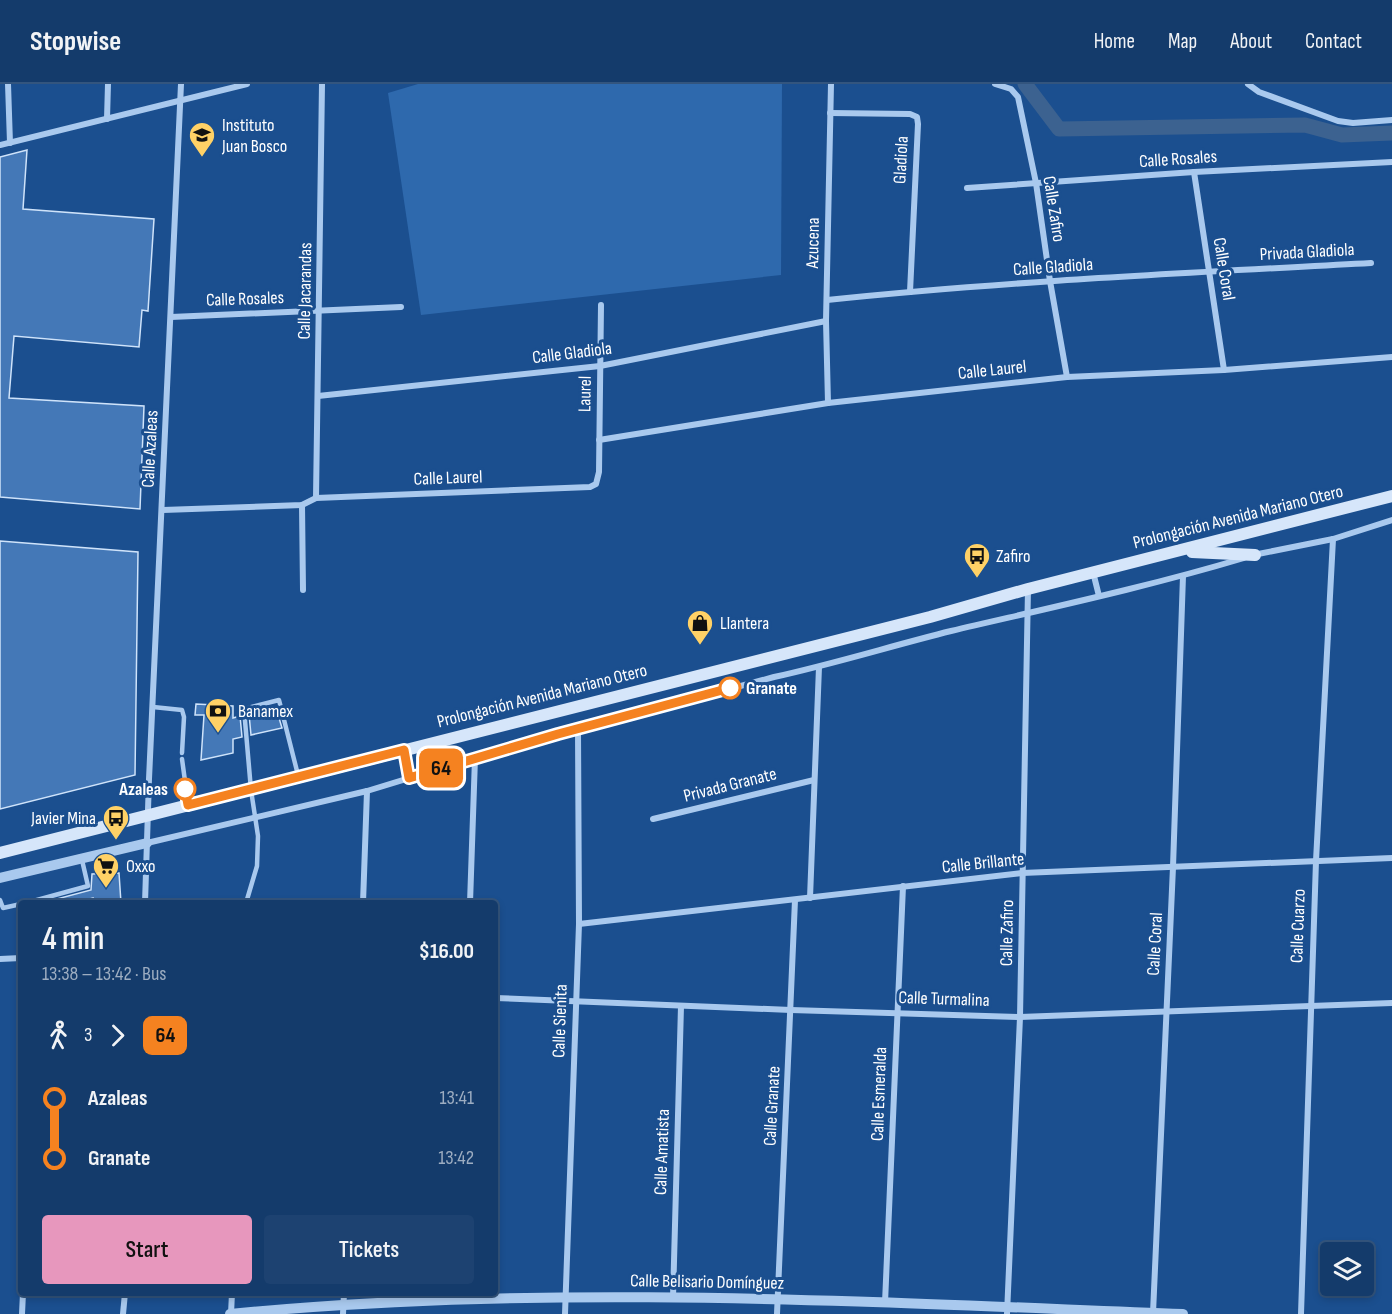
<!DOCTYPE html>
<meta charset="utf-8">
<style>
:root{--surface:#143b6b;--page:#1d4271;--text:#f1f3f6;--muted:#9dadc1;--line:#33557e;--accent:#e797bd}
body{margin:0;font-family:"Sofia Sans Condensed",sans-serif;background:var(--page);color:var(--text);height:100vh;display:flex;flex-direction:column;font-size:22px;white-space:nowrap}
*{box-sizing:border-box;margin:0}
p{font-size:20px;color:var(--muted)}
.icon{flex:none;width:33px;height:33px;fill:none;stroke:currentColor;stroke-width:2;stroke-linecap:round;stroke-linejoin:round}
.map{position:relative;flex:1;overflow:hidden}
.panel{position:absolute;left:18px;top:816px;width:480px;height:396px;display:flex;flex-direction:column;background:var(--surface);border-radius:6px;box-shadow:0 3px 9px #0003,0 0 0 2px var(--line)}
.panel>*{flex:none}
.badge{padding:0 12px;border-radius:9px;font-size:21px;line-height:39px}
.controls{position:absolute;left:1320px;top:1158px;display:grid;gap:12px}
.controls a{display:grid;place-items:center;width:54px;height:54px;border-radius:6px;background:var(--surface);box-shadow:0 3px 9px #0003,0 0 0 2px var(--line);font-size:30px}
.map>.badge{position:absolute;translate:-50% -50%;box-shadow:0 0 0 3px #fff}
.legs{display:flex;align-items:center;gap:9px;height:66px;padding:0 24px;font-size:20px}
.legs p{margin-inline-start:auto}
.headline{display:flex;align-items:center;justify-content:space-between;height:102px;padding:0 24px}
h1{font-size:33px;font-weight:600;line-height:45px}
.button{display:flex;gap:12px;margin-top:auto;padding:12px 24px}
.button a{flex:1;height:69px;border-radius:6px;background:var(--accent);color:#111;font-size:24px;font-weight:600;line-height:69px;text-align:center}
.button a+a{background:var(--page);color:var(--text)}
ul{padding:0 24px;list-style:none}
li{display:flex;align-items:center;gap:21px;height:60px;font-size:22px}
li i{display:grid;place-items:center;width:9px;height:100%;margin:0 8px;background:currentColor}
li i::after{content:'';width:15px;height:15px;margin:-8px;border:4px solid;border-radius:50%;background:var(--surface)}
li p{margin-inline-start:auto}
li:first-child i{background:linear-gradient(#0000 50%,currentColor 0)}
li:last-child i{background:linear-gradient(currentColor 50%,#0000 0)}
header{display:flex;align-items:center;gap:36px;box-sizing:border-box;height:84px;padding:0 30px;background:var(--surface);border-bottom:2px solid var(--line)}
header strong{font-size:28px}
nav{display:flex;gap:33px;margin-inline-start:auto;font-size:21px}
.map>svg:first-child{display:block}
.green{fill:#2e69ad}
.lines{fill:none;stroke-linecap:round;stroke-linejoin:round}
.canal{stroke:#3c6290;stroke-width:15}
.building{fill:#4478b7;stroke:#cfe3fa;stroke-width:1.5}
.service{stroke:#a9c9ee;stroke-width:4.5}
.minor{stroke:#a9c9ee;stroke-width:6}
.tertiary{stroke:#a9c9ee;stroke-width:10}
.secondary{stroke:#d6e6fa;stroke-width:12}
.line-1-casing{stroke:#fff;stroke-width:14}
.line-1{stroke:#f58220;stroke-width:9}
.stop-1-dot{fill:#fff;stroke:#f58220;stroke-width:3}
.labels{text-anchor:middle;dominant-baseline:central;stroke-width:6;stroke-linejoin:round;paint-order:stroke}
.poi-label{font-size:18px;fill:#fff;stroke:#1b4f8f;text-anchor:start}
.street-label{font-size:18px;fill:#fff;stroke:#1b4f8f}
.stop-label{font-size:18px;font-weight:bold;fill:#fff;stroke:#1b4f8f;text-anchor:start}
</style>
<header>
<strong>Stopwise</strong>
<nav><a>Home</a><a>Map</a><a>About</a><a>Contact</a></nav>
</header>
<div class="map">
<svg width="1392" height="1230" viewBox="0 0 1392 1230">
<rect width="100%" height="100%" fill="#1b4f8f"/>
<path class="green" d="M418,0H782L781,191L421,231L388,9Z"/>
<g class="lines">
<path class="canal" d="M1025,0L1059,45L1305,41L1342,51L1392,49"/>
</g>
<g class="building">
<path d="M27,66L23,125L154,135L148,227L142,226L139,263L14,252L9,314L144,322L140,425L0,413V73Z"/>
<path d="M0,457L138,468L135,691L0,725Z"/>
<path d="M196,620L233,622V634L240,632L242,653L233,655V669L201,676L204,631H195Z"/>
<path d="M276,624L282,644L251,651L249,630Z"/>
<path d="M119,789L121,819H93V814L75,819H54L53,816L91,806L92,790Z"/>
</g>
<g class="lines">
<g class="service">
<path d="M153,623L182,626L184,633L182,669"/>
<path d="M182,675L188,719"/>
<path d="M0,816L3,824L21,820"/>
<path d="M26,819L88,802L82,776"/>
<path d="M246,819L257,782L258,752L251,706L244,625L279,616L298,691"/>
</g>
<g class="minor">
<path d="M8,0L10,59"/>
<path d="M995,0L1011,5L1018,13L1036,99L1050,197L1067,293"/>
<path d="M1248,0L1259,8L1338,37L1353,39L1392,36"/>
<path d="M830,29L910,30L917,33L918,40L910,208"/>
<path d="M107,35L108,0"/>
<path d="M0,61L247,0"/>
<path d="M1194,88L1224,286"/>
<path d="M967,104L1194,88L1392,78"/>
<path d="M827,216C1008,197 1189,189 1371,179"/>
<path d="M171,233L401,223"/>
<path d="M318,312L600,282L826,237"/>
<path d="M828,319L826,237L831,0"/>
<path d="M599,356L828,319L1067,293L1224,286L1392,273"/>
<path d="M316,414L322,0"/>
<path d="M302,421L303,506"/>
<path d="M163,426L302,421L316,414L590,403L596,400L599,388L601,221"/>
<path d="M1253,471L1333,455L1392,436"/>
<path d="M1093,488L1099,512"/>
<path d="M404,666L409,694"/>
<path d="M653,735L814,696"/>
<path d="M147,759L367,707L475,674L774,593C833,580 891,562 951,547C1049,524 1147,503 1244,474"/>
<path d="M810,814L819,583"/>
<path d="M145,819L149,695L181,0"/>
<path d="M363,819L367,707"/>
<path d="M470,819L475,674"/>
<path d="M579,840L1022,789L1392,774"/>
<path d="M0,875L21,874"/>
<path d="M495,914L791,926L1020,933L1392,919"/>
<path d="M673,1214L681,922"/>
<path d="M885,1219L903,802"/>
<path d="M1153,1229L1173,783L1183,492"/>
<path d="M22,1230L23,1209"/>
<path d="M123,1230L125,1209"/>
<path d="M231,1230L232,1209"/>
<path d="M343,1230L344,1209"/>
<path d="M565,1230L579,840L578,645"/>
<path d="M777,1230L795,816"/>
<path d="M1007,1230L1020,933L1028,505"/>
<path d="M1301,1230L1316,777L1333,455"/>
</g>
<g class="tertiary">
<path d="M0,794L147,759"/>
<path d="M230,1230C547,1199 866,1218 1183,1230"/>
</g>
<g class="secondary">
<path d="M1192,468L1255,471"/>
<path d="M0,769L930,533L1028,505L1392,412"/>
</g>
</g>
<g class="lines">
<g class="line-1-casing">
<path id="line-1" d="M185,705L188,721L404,666L409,694L558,650L730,604"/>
</g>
<use href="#line-1" class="line-1"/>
</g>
<defs>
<g id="school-pin" transform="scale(1.35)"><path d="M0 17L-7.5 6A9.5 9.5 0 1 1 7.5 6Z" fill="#ffd166" stroke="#1b4f8f"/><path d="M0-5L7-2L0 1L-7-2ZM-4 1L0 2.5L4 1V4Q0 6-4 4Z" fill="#111"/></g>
<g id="bus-pin" transform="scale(1.35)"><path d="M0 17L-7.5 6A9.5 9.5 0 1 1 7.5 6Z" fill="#ffd166" stroke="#1b4f8f"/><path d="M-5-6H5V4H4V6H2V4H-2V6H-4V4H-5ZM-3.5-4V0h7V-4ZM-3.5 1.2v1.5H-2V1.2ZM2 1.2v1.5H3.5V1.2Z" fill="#111"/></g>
<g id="shop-pin" transform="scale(1.35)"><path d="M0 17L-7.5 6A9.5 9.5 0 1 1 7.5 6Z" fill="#ffd166" stroke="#1b4f8f"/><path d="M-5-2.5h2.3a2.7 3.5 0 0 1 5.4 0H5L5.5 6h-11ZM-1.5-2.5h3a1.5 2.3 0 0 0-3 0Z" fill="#111"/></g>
<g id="bank-pin" transform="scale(1.35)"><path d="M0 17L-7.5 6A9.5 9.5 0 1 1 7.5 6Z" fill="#ffd166" stroke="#1b4f8f"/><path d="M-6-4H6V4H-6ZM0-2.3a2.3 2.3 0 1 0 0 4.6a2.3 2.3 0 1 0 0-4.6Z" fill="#111"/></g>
<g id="supermarket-pin" transform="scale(1.35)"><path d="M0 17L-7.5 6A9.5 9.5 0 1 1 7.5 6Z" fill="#ffd166" stroke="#1b4f8f"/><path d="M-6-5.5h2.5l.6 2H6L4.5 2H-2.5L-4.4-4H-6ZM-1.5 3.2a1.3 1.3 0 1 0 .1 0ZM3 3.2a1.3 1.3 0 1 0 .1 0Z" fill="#111"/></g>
</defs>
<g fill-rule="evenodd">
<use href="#school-pin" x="202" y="51"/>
<use href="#bus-pin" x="977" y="472"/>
<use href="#shop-pin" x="700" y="539"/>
<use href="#bank-pin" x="218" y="627"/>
<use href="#bus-pin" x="116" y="734"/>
<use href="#supermarket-pin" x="106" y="782"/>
</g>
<g class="stop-1-dot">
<circle cx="730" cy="604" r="10"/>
<circle cx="185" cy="705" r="10"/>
</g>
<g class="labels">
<g class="poi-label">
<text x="222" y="41">Instituto<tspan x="222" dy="21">Juan Bosco</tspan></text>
<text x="996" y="472">Zafiro</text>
<text x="720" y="539">Llantera</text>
<text x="238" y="627">Banamex</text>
<text x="96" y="734" text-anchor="end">Javier Mina</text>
<text x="126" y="782">Oxxo</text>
</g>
<g class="street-label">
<text transform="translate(1178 75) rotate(-4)">Calle Rosales</text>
<text transform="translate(901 76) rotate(-87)">Gladiola</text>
<text transform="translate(1054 125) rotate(81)">Calle Zafiro</text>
<text transform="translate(813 159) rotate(-89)">Azucena</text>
<text transform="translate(1307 168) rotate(-3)">Privada Gladiola</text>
<text transform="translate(1053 183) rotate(-4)">Calle Gladiola</text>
<text transform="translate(1224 185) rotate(81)">Calle Coral</text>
<text transform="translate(305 207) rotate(-89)">Calle Jacarandas</text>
<text transform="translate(245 215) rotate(-2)">Calle Rosales</text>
<text transform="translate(572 269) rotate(-7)">Calle Gladiola</text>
<text transform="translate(992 286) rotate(-6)">Calle Laurel</text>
<text transform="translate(585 310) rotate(-89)">Laurel</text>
<text transform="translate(150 365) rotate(-87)">Calle Azaleas</text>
<text transform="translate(448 394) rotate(-2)">Calle Laurel</text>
<text transform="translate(1238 433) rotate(-14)">Prolongación Avenida Mariano Otero</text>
<text transform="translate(542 612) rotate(-14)">Prolongación Avenida Mariano Otero</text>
<text transform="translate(730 701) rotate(-14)">Privada Granate</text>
<text transform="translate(983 779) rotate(-6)">Calle Brillante</text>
<text transform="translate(1298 842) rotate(-88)">Calle Cuarzo</text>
<text transform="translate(1007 849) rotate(-89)">Calle Zafiro</text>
<text transform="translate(1155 860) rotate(-87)">Calle Coral</text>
<text transform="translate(944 915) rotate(2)">Calle Turmalina</text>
<text transform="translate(560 937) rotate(-88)">Calle Sienita</text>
<text transform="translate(879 1010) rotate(-88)">Calle Esmeralda</text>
<text transform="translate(772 1022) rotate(-87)">Calle Granate</text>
<text transform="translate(662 1068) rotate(-88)">Calle Amatista</text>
<text transform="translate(707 1198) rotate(1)">Calle Belisario Domínguez</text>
</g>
<g class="stop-label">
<text x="746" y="604">Granate</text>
<text x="168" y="705" text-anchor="end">Azaleas</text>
</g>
</g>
</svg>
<div class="controls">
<a><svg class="icon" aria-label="layers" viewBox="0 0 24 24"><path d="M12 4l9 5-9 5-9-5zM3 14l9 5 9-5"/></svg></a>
</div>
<b class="badge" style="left:441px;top:684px;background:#f58220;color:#111">64</b>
<section class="panel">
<div class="headline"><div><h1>4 min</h1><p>13:38 – 13:42 · Bus</p></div><b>$16.00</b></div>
<div class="legs"><svg class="icon" aria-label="walk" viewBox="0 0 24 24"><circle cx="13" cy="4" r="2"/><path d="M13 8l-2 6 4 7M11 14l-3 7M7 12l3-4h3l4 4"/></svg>3<svg class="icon" aria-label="forward" viewBox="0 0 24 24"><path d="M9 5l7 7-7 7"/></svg><b class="badge" style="background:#f58220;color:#111">64</b></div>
<ul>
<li><i style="color:#f58220"></i><b>Azaleas</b><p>13:41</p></li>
<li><i style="color:#f58220"></i><b>Granate</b><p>13:42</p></li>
</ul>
<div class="button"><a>Start</a><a>Tickets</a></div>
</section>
</div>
